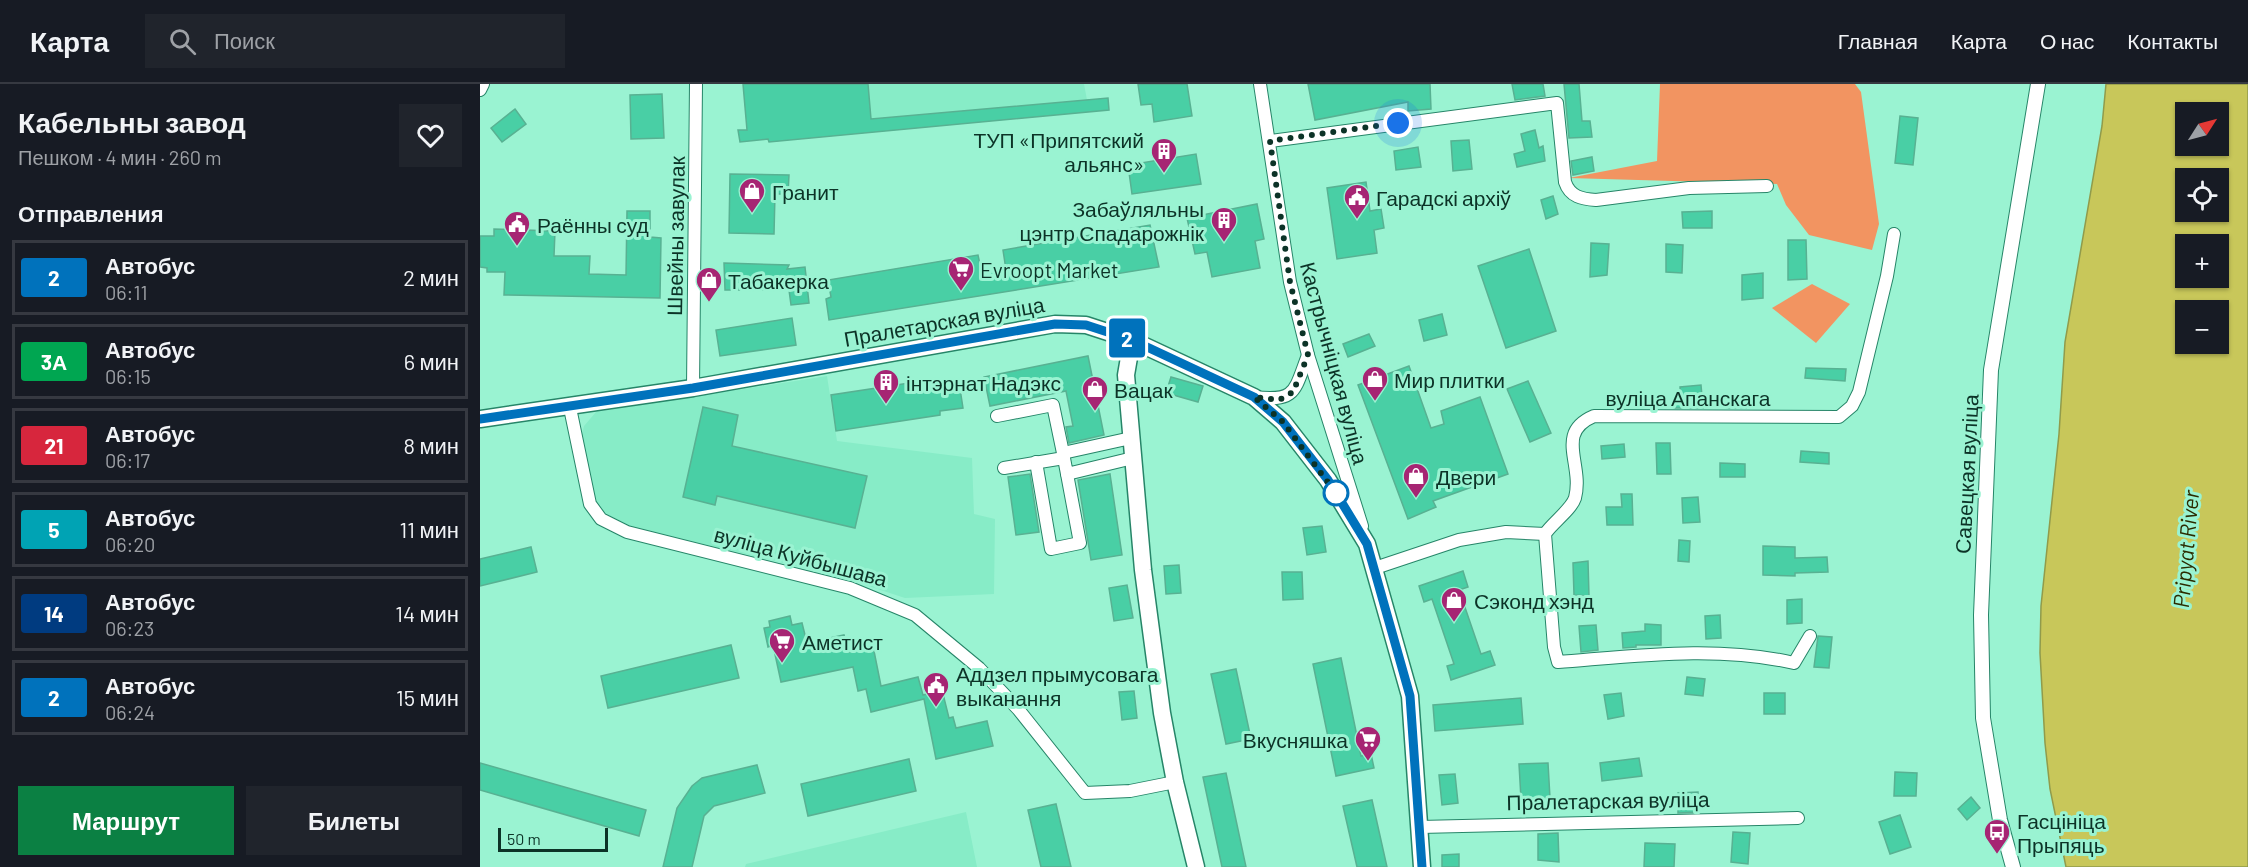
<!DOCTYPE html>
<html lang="ru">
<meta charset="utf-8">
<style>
:root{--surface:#171b24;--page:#20242c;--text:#f1f3f6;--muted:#9ea1a6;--line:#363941;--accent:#0b8043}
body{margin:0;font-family:Barlow,sans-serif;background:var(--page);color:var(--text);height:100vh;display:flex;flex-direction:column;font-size:22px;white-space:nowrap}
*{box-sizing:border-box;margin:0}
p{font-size:20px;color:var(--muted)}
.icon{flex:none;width:33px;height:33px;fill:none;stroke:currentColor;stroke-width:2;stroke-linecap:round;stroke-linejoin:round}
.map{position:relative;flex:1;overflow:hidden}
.side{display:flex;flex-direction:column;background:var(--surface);width:480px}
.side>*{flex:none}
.badge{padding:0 12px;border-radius:4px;font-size:21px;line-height:39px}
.needle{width:39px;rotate:54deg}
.controls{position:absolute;left:1695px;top:18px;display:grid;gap:12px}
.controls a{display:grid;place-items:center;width:54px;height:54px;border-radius:0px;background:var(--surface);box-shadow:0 2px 4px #0004;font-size:30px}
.scale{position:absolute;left:18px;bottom:15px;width:110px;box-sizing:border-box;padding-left:6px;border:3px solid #0c3327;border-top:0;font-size:16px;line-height:21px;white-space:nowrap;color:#0c3327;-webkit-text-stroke:4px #9af3d2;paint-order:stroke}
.you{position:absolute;width:30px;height:30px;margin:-15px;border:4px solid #fff;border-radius:50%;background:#1a73e8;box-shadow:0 0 0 9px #1a73e833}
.map>.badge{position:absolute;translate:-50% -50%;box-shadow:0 0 0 3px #fff}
h2{padding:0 18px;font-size:22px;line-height:54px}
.round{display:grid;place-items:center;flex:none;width:63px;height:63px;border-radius:0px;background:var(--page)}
.head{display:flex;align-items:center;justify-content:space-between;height:102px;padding:0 18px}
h1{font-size:28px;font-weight:600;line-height:45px}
.button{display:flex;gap:12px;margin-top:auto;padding:12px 18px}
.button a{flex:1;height:69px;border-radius:0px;background:var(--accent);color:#fff;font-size:24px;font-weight:600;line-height:69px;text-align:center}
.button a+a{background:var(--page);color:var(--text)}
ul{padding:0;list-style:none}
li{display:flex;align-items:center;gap:18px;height:75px;margin:0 12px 9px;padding:0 6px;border:3px solid var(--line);border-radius:0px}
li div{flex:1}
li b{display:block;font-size:22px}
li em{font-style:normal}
li .badge{min-width:66px;font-weight:700;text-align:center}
header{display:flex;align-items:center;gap:36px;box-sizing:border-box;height:84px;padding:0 30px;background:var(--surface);border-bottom:2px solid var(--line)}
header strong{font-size:28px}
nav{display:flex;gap:33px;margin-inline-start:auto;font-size:21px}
.search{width:420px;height:54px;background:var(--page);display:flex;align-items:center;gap:15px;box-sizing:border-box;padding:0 21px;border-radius:0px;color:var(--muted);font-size:22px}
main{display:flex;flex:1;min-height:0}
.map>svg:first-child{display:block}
.built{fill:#87ecc7}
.forest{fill:#f29461}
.water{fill:#c8c75a;stroke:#909b4b;stroke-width:1.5;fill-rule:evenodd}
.building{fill:#49cfa5;stroke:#58b192;stroke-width:1.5}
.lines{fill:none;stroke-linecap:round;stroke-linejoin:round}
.minor-casing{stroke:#268568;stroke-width:14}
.tertiary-casing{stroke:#268568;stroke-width:16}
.secondary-casing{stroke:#268568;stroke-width:19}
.minor{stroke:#fff;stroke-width:12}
.tertiary{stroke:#fff;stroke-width:14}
.secondary{stroke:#fff;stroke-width:16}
.line-casing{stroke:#fff;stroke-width:14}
.line{stroke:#0072bc;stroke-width:9}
.walk{stroke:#0c3327;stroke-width:6;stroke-dasharray:0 10.8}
.stop-dot{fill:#fff;stroke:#0072bc;stroke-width:3}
.labels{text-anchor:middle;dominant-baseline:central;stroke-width:6;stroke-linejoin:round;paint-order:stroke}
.poi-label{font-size:21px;fill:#0c3327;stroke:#9af3d2;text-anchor:start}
.street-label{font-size:21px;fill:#0c3327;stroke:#9af3d2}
.water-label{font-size:22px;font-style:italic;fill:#2c2b00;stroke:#9af3d2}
</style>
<header>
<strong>Карта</strong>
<div class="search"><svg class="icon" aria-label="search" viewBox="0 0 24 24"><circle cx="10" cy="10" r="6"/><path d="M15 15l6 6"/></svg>Поиск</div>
<nav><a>Главная</a><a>Карта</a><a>О нас</a><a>Контакты</a></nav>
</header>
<main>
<section class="side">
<div class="head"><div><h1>Кабельны завод</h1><p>Пешком · 4 мин · 260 m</p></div><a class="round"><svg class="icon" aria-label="heart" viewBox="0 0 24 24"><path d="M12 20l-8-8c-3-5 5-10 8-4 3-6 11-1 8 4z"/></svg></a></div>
<h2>Отправления</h2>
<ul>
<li><span class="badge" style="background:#0072bc;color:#fff">2</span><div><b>Автобус</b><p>06:11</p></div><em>2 мин</em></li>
<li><span class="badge" style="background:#00a651;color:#fff">3А</span><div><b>Автобус</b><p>06:15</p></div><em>6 мин</em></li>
<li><span class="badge" style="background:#d7263d;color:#fff">21</span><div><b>Автобус</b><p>06:17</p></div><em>8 мин</em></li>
<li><span class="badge" style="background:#00a3b4;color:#fff">5</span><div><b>Автобус</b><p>06:20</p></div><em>11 мин</em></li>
<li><span class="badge" style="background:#003b80;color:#fff">14</span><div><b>Автобус</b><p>06:23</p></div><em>14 мин</em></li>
<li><span class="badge" style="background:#0072bc;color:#fff">2</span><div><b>Автобус</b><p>06:24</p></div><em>15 мин</em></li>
</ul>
<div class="button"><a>Маршрут</a><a>Билеты</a></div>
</section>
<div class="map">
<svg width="1768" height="783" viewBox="0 0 1768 783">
<rect width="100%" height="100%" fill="#9af3d2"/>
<g class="built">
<path d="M283,0H604L607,16L628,14L629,26L289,58Z"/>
<path d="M347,292L357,357L492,374L494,430L515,435L514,510L425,514L358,492L152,443L135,436L121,425L112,411L100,359L104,342L116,328Z"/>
<path d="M486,728L497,783H265L266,780Z"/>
</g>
<g class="forest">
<path d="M1180,0H1375L1381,8L1399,140L1392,166L1329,151L1306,121L1297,100L1089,94L1177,77Z"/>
<path d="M1332,200L1370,220L1336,259L1292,224Z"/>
</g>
<path class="water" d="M1626,0H1768V783H1586L1570,705L1565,659L1560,569L1561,522L1579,350L1585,258L1622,42ZM1706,28H1738V62H1706ZM1706,94H1738V128H1706ZM1706,160H1738V194H1706ZM1706,226H1738V260H1706Z"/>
<g class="building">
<path d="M263,0H388L391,35L628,14L629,26L289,58L288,55L260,58L258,46H267Z"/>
<path d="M658,0H707L712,32L674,38L672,20L661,21Z"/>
<path d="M828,0H950L951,25L928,27V18L835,36Z"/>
<path d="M1032,0H1063L1065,12L1035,16Z"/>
<path d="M1084,0H1099L1102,37H1110L1112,53L1089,54Z"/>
<path d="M182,10L184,54L151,55L150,11Z"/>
<path d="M35,25L46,40L22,58L11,44Z"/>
<path d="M1420,32L1438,34L1433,81L1415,79Z"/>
<path d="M1055,46L1059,64L1063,62L1065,77L1037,83L1034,70L1045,67L1041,50Z"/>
<path d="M989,56L992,85L973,87L971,57Z"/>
<path d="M938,63L941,83L916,86L914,67Z"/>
<path d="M716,70L721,100L652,110L648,81Z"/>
<path d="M1112,73L1114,87L1093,91L1091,77Z"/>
<path d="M250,90L309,91L308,110H295L294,150L249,149Z"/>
<path d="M886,98L890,127L901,125L904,144L894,146L897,169L857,175L847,104Z"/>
<path d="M1073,112L1078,130L1066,135L1061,116Z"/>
<path d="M777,120L784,155L775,157L780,184L732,193L727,168L715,170L707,134Z"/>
<path d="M147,127H170V153L181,154L180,214L24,211L25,188H7V184L0,183V152H14V145L75,147L74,172H110L109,190L146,191Z"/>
<path d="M1232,127V144H1203L1202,128Z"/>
<path d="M670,141L679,183L349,236L346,215L351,213L348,196L498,171L502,190L526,186L523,166Z"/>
<path d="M1308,156H1326L1327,195L1308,196Z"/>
<path d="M1111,159L1129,160L1127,191L1110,193Z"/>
<path d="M1186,160L1203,161L1202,189L1186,188Z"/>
<path d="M1049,165L1076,247L1026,264L998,182Z"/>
<path d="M244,179L309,181L307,185L325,183L329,219L311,221L309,206H245Z"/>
<path d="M1283,189V214L1262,216V191Z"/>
<path d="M962,230L967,251L944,257L939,236Z"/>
<path d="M312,234L316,261L240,272L236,246Z"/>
<path d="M889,250L895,262L868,273L863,260Z"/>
<path d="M608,272L624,351L589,359L586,343L593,342L586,307L510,322L504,293Z"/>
<path d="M929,282L951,344L964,340L961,327L1000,313L1028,390L953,417L956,423L928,435L878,301Z"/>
<path d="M1326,284L1366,285L1365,297L1325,294Z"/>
<path d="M691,293L723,302L718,318L686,309Z"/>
<path d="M455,295V301L479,298L483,324L460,327V331L356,347L351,311Z"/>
<path d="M1048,297L1071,349L1050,358L1027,305Z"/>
<path d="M1221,301L1223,324H1192L1191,319L1201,318L1200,303Z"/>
<path d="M1266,313V324H1246V314Z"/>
<path d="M223,323L258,331L252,362L387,392L375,444L237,412L235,421L203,413Z"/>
<path d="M1176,359H1190L1191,390H1177Z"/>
<path d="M1144,360L1145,373L1122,375L1121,362Z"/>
<path d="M1321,367L1349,369V380L1320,378Z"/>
<path d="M1240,379L1265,380V393H1240Z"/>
<path d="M550,390L559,448L536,451L528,393Z"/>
<path d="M630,390L642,471L611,476L598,396Z"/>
<path d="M1141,410H1152L1153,441H1127L1126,423H1142Z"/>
<path d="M1218,413L1220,438L1203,439L1202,414Z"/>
<path d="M842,442L846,468L827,471L823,444Z"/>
<path d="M1199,456L1210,457L1209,478L1198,477Z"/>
<path d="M1283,462L1315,463V474L1347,473L1348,488L1315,489V492L1283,491Z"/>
<path d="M51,463L57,488L0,502V475Z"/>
<path d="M1108,477L1109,512L1094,511L1093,479Z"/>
<path d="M699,481L701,509L686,510L684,482Z"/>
<path d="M983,487L988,503L979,506L1001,570L1010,567L1015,581L971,596L967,582L974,580L952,515L944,518L939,502Z"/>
<path d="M802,488H822L823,515L803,516Z"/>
<path d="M647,501L653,534L634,537L629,504Z"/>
<path d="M1322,515V539L1307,540V516Z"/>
<path d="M1240,531L1241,554L1226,555L1225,532Z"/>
<path d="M310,532L312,541L322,539L327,559L364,551L369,568L393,562L401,602L438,593L443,611L462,606L469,634L473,633L476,644L507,637L513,662L456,675L444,615L391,628L386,605L378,607L373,583L301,598L293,561L288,563L284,544L290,543L289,537Z"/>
<path d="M1165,540L1181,541V561H1156V563L1143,564L1142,549L1165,547Z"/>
<path d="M1116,541L1118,566L1101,568L1099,542Z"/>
<path d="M1338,552L1352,553L1349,584L1334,583Z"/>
<path d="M251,561L259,594L128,624L121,592Z"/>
<path d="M861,574L881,672L891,670L894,684L856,692L833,580Z"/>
<path d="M756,585L771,655L746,660L731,590Z"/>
<path d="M1207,593L1225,595L1223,612L1205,610Z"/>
<path d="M654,607L657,634L642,636L639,608Z"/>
<path d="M1141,609L1144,632L1128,635L1124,611Z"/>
<rect x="1284" y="609" width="21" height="21"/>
<path d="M1041,614L1043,640L955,647L953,621Z"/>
<path d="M1159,674L1162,692L1122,697L1120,679Z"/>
<path d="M429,675L436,707L328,732L321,700Z"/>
<path d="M0,679L166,726L159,752L0,706Z"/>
<path d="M1068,679L1070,714L1041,715L1039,680Z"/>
<path d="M277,681L285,709L234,722L224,732L212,783H183L197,724L212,702L222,694Z"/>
<path d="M1415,688L1437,689L1436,712H1414Z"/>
<path d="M746,689L766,783H742L723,693Z"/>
<path d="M975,690L978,719L962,721L959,691Z"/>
<path d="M1218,708V728L1198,729V709Z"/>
<path d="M1491,713L1500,724L1487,736L1478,725Z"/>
<path d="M892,716L907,783H877L863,722Z"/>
<path d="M576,720L591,783H561L548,726Z"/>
<path d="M1420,731L1431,763L1410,770L1399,738Z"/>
<path d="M1253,748L1270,749L1268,780L1251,778Z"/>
<path d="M1078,749L1079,778L1058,776V750Z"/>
<path d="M1165,759L1195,760L1194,783H1164Z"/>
<path d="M979,770V783H962V771Z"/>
</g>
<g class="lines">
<g class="minor-casing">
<g id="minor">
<path d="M780,0L810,198L828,271L882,442"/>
<path d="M0,6L3,0"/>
<path d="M790,57L1077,19L1085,98C1090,113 1102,115 1116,116L1209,104L1287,102"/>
<path d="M213,304L216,0"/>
<path d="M774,313C816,318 814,308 828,271"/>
<path d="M90,324L110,420L121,435L147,448L370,504L435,531L499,584L538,625L605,709L650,707L695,698"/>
<path d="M517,332L573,321L583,369L651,354"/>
<path d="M583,369L587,390L653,374"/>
<path d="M556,378L571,465L600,459L587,390"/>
<path d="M524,384L584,374"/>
<path d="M895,484L979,456L1026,448L1065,450"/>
<path d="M1330,552L1314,579C1237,561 1156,572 1078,578L1074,563L1065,450C1072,439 1091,426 1095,414C1104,380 1074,349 1114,332L1359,333L1372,322L1379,308L1407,192L1414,150"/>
<path d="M940,743L1318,734"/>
</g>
</g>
<g class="tertiary-casing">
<path id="tertiary" d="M1533,783L1520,736L1503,634L1501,531L1511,286L1558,0"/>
</g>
<g class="secondary-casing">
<g id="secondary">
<path d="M652,256L646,291L663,486L682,629L695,698L716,783"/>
<path d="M0,335L213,304L575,240L606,241L652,256L774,313L803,338L848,396L887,460L930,612L942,783"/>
</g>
</g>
<use href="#minor" class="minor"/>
<use href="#tertiary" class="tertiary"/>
<use href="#secondary" class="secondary"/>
</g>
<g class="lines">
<g class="line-casing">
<path id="line" d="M0,335L213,304L575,240L606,241L652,256L774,313L803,338L848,396L887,460L930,612L942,783"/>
</g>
<use href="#line" class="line"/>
<path class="walk" d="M856,409L858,412L803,338L774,313L799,316L813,308L828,271L810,198L790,57L918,39"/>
</g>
<defs>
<g id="building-pin" transform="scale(1.35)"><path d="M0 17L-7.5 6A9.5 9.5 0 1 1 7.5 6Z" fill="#a62573" stroke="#9af3d2"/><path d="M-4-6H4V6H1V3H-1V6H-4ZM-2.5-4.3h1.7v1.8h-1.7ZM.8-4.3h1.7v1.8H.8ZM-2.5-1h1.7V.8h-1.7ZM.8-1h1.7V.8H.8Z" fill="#fff"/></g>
<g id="shop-pin" transform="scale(1.35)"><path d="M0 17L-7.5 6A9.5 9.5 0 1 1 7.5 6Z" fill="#a62573" stroke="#9af3d2"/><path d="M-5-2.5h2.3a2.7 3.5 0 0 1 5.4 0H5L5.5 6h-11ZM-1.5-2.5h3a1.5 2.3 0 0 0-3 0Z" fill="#fff"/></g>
<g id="civic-pin" transform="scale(1.35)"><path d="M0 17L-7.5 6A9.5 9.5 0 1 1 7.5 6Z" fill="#a62573" stroke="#9af3d2"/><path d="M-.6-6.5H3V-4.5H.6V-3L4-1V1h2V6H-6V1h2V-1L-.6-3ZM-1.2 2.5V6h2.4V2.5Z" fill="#fff"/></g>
<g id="supermarket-pin" transform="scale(1.35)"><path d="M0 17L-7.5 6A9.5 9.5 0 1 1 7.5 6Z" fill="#a62573" stroke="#9af3d2"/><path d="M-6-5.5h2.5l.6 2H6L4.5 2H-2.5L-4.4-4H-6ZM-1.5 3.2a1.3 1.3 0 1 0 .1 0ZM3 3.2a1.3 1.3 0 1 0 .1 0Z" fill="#fff"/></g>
<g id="bus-pin" transform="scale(1.35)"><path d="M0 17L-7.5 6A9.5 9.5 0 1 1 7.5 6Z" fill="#a62573" stroke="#9af3d2"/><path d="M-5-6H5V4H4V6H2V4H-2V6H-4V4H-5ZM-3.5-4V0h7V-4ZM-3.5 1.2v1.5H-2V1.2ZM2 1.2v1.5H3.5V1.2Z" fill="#fff"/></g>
</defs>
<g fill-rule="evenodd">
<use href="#building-pin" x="684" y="67"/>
<use href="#shop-pin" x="272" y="107"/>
<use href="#civic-pin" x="877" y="113"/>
<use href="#building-pin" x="744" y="136"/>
<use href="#civic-pin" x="37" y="140"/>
<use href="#supermarket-pin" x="481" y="185"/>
<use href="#shop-pin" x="229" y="196"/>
<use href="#shop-pin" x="895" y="295"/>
<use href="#building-pin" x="406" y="298"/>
<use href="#shop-pin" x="615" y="305"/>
<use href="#shop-pin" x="936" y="392"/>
<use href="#shop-pin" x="974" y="516"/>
<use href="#supermarket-pin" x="302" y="557"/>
<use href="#civic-pin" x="456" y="601"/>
<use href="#supermarket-pin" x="888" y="655"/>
<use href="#bus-pin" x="1517" y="748"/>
</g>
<circle class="stop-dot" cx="856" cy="409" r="12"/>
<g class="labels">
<g class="poi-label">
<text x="664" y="55" text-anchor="end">ТУП «Припятский<tspan x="664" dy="24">альянс»</tspan></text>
<text x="292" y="107">Гранит</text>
<text x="896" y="113">Гарадскі архіў</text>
<text x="724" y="124" text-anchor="end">Забаўляльны<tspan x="724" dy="24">цэнтр Спадарожнік</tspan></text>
<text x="57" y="140">Раённы суд</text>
<text x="500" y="185">Evroopt Market</text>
<text x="248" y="196">Табакерка</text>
<text x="914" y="295">Мир плитки</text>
<text x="426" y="298">інтэрнат Надэкс</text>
<text x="634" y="305">Вацак</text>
<text x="956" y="392">Двери</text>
<text x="994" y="516">Сэконд хэнд</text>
<text x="322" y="557">Аметист</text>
<text x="476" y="589">Аддзел прымусовага<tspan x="476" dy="24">выканання</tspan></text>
<text x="868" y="655" text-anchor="end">Вкусняшка</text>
<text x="1537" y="736">Гасцініца<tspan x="1537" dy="24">Прыпяць</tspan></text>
</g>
<g class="street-label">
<text transform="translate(195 152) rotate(-89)">Швейны завулак</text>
<text transform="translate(464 237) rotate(-10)">Пралетарская вуліца</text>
<text transform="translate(855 279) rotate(75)">Кастрычніцкая вуліца</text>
<text x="1208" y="313">вуліца Апанскага</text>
<text transform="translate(1486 390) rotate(-87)">Савецкая вуліца</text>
<text transform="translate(321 472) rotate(15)">вуліца Куйбышава</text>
<text transform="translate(1128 716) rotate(-1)">Пралетарская вуліца</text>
</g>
<g class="water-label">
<text transform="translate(1705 465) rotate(-85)">Pripyat River</text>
</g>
</g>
</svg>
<div class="controls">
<a><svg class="needle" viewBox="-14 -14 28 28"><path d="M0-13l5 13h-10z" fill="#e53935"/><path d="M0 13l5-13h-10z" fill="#9ea1a6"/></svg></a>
<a><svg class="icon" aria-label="locate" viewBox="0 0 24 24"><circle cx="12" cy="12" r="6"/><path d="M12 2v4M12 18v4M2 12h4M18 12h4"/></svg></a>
<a>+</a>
<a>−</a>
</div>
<div class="scale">50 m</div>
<div class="you" style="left:918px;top:39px"></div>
<b class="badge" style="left:647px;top:254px;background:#0072bc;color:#fff">2</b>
</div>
</main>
